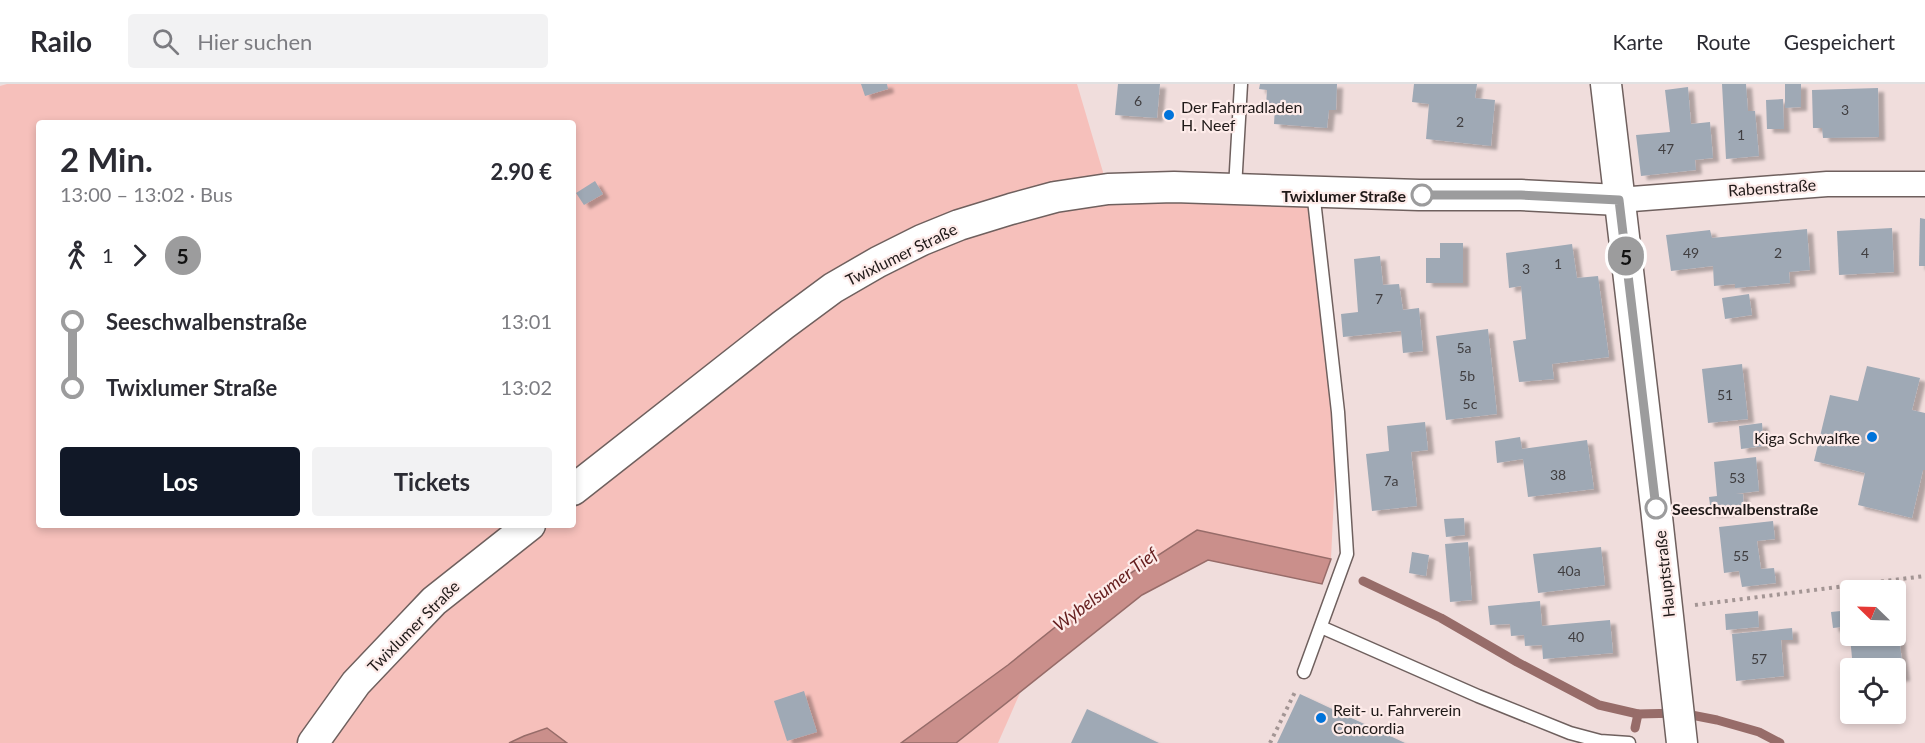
<!DOCTYPE html>
<html lang="de">
<meta charset="utf-8">
<style>
:root{--surface:#fff;--page:#f2f2f3;--text:#2b2b33;--muted:#7c7c81;--line:#e1e1e2;--accent:#111827}
body{margin:0;font-family:Lato,sans-serif;background:var(--page);color:var(--text);height:100vh;display:flex;flex-direction:column;font-size:22px;white-space:nowrap}
*{box-sizing:border-box;margin:0}
p{font-size:20px;color:var(--muted)}
.icon{flex:none;width:33px;height:33px;fill:none;stroke:currentColor;stroke-width:2;stroke-linecap:round;stroke-linejoin:round}
.map{position:relative;flex:1;overflow:hidden}
.sheet{position:absolute;left:36px;top:36px;width:540px;height:408px;display:flex;flex-direction:column;background:var(--surface);border-radius:6px;box-shadow:0 3px 9px #0003}
.sheet>*{flex:none}
.badge{padding:0 12px;border-radius:20px;font-size:21px;line-height:39px}
.needle{width:39px;rotate:293deg}
.tools{position:absolute;left:1840px;top:496px;display:grid;gap:12px}
.tools a{display:grid;place-items:center;width:66px;height:66px;border-radius:6px;background:var(--surface);box-shadow:0 3px 9px #0003;font-size:30px}
.map>.badge{position:absolute;translate:-50% -50%;box-shadow:0 0 0 3px #fff}
.legs{display:flex;align-items:center;gap:9px;height:66px;padding:0 24px;font-size:20px}
.legs p{margin-inline-start:auto}
.head{display:flex;align-items:center;justify-content:space-between;height:102px;padding:0 24px}
h1{font-size:33px;font-weight:700;line-height:45px}
.cta{display:flex;gap:12px;margin-top:auto;padding:12px 24px}
.cta a{flex:1;height:69px;border-radius:6px;background:var(--accent);color:#fff;font-size:24px;font-weight:700;line-height:69px;text-align:center}
.cta a+a{background:var(--page);color:var(--text)}
ul{padding:0 24px;list-style:none}
li{display:flex;align-items:center;gap:21px;height:66px;font-size:22px}
li i{display:grid;place-items:center;width:9px;height:100%;margin:0 8px;background:currentColor}
li i::after{content:'';width:15px;height:15px;margin:-8px;border:4px solid;border-radius:50%;background:var(--surface)}
li p{margin-inline-start:auto}
li:first-child i{background:linear-gradient(#0000 50%,currentColor 0)}
li:last-child i{background:linear-gradient(currentColor 50%,#0000 0)}
header{display:flex;align-items:center;gap:36px;box-sizing:border-box;height:84px;padding:0 30px;background:var(--surface);border-bottom:2px solid var(--line)}
header strong{font-size:28px}
nav{display:flex;gap:33px;margin-inline-start:auto;font-size:21px}
.search{width:420px;height:54px;background:var(--page);display:flex;align-items:center;gap:15px;box-sizing:border-box;padding:0 21px;border-radius:6px;color:var(--muted);font-size:22px}
.map>svg:first-child{display:block}
.green{fill:#f6c0bb;fill-rule:evenodd}
.water{fill:#ca8f8b;stroke:#976c69;stroke-width:1.5}
.lines{fill:none;stroke-linecap:round;stroke-linejoin:round}
.stream{stroke:#976c69;stroke-width:9}
.building{fill:#9fa9b5;filter:url(#shadow)}
.service-casing{stroke:#6f605e;stroke-width:15}
.minor-casing{stroke:#6f605e;stroke-width:27}
.tertiary-casing{stroke:#6f605e;stroke-width:33}
.path{stroke:#a39594;stroke-width:4;stroke-dasharray:3 4.5;stroke-linecap:butt}
.service{stroke:#fff;stroke-width:12}
.minor{stroke:#fff;stroke-width:24}
.tertiary{stroke:#fff;stroke-width:30}
.line-1-casing{stroke:#fff;stroke-width:14}
.line-1{stroke:#9c9c9d;stroke-width:9}
.poi-dot{fill:#0073da;stroke:#fdebe9;stroke-width:2}
.stop-1-dot{fill:#fff;stroke:#9c9c9d;stroke-width:3}
.labels{text-anchor:middle;dominant-baseline:central;stroke-width:4.5;stroke-linejoin:round;paint-order:stroke}
.number-label{font-size:14px;fill:#403e40}
.poi-label{font-size:16px;fill:#201a19;stroke:#fdebe9;text-anchor:start}
.street-label{font-size:16px;fill:#201a19;stroke:#fdebe9}
.stop-label{font-size:16px;font-weight:bold;fill:#201a19;stroke:#fdebe9;text-anchor:end}
.water-label{font-size:18px;font-style:italic;fill:#651e1e;stroke:#fdebe9}
</style>
<header>
<strong>Railo</strong>
<div class="search"><svg class="icon" aria-label="search" viewBox="0 0 24 24"><circle cx="10" cy="10" r="6"/><path d="M15 15l6 6"/></svg>Hier suchen</div>
<nav><a>Karte</a><a>Route</a><a>Gespeichert</a></nav>
</header>
<div class="map">
<svg width="1925" height="659" viewBox="0 0 1925 659">
<defs>
<filter id="shadow"><feDropShadow dx="6" dy="4" stdDeviation="1.5" flood-color="#0004"/></filter>
</defs>
<rect width="100%" height="100%" fill="#f0dddc"/>
<g class="green">
<path d="M7,0H1077L1108,105L1313,107L1338,328L1331,475L1197,446L1089,516L1008,581L901,659H567L547,645L524,652L509,659H0V2ZM39,39H573V441H39Z"/>
<path d="M1020,609L998,659H956Z"/>
</g>
<g class="water">
<path d="M1197,446L1331,475L1322,500L1208,476L1142,511L956,659H901L1008,581L1089,516Z"/>
<path d="M547,644L567,659H509L524,652Z"/>
</g>
<g class="lines">
<g class="stream">
<path d="M1363,497L1441,534L1517,578L1599,621L1638,630L1681,629L1717,636L1759,648L1780,659"/>
<path d="M1635,644L1638,630"/>
</g>
</g>
<g class="building">
<path d="M861,0H887L888,5L865,12Z"/>
<path d="M1118,0H1160L1157,34L1115,31Z"/>
<path d="M1260,0H1337L1336,26H1329L1327,44L1274,40L1275,23L1266,22L1267,6L1259,5Z"/>
<path d="M1414,0H1477L1475,14L1495,16L1491,62L1426,55L1429,20L1412,18Z"/>
<path d="M1722,0H1746L1748,27H1755L1759,72L1726,75Z"/>
<path d="M1785,0H1801V23L1785,24Z"/>
<path d="M1688,3L1691,40L1710,38L1713,74L1695,76L1696,86L1641,92L1636,51L1670,48L1665,6Z"/>
<path d="M1878,4L1879,53L1823,54L1822,44H1813L1812,6Z"/>
<path d="M1783,15L1784,45H1767L1766,16Z"/>
<path d="M595,97L603,110L584,121L576,109Z"/>
<path d="M1920,134L1925,135V182H1919Z"/>
<path d="M1892,144L1894,188L1839,191L1837,147Z"/>
<path d="M1807,145L1810,186L1789,188L1790,199L1735,204V200L1714,202L1713,182L1671,187L1666,151L1710,146L1712,154Z"/>
<path d="M1440,159H1463V199H1426V174H1440Z"/>
<path d="M1572,160L1577,194L1598,192L1609,273L1552,280L1554,295L1519,298L1513,257L1526,255L1521,202L1509,204L1506,169Z"/>
<path d="M1380,172L1383,201L1399,200L1403,226L1419,224L1423,267L1403,269L1401,247L1343,253L1341,230L1358,228L1354,175Z"/>
<path d="M1749,210L1752,231L1725,235L1722,214Z"/>
<path d="M1488,245L1497,330L1446,336L1436,252Z"/>
<path d="M1742,280L1748,335L1708,339L1702,285Z"/>
<path d="M1867,282L1920,294L1912,326L1925,329V386H1923L1912,434L1858,421L1865,389L1814,377L1830,311L1858,317Z"/>
<path d="M1425,338L1428,366L1411,368L1417,422L1372,427L1366,370L1389,367L1387,342Z"/>
<path d="M1762,339L1764,362L1741,365L1739,342Z"/>
<path d="M1520,353L1522,365L1587,356L1594,405L1528,413L1523,375L1497,379L1495,357Z"/>
<path d="M1756,373L1759,407L1736,410H1743L1744,427L1711,429L1709,413L1717,412L1714,378Z"/>
<path d="M1464,434L1465,451L1446,453L1444,435Z"/>
<path d="M1773,437L1775,455L1757,457L1761,485L1774,484L1776,499L1742,503L1739,487L1724,489L1719,443Z"/>
<path d="M1468,458L1472,516L1450,518L1445,460Z"/>
<path d="M1601,463L1605,501L1538,509L1533,470Z"/>
<path d="M1412,468L1429,471L1426,492L1409,489Z"/>
<path d="M1540,517L1542,542L1610,536L1613,569L1543,575L1542,561L1525,562L1524,551L1511,552L1510,540L1490,541L1488,522Z"/>
<path d="M1851,526V542L1833,544L1831,528Z"/>
<path d="M1758,527L1759,543L1726,546L1725,530Z"/>
<path d="M1897,537L1904,593L1896,594V585H1853L1850,552H1896V538Z"/>
<path d="M1792,544L1793,556H1781L1784,592L1736,597L1732,550Z"/>
<path d="M804,607L817,648L787,657L774,617Z"/>
<path d="M1300,610L1405,659H1277Z"/>
<path d="M1087,625L1159,659H1071Z"/>
</g>
<g class="lines">
<g class="service-casing">
<g id="service">
<path d="M1235,104L1241,0"/>
<path d="M1321,543L1478,612L1570,649L1600,657L1629,659"/>
<path d="M1304,588L1347,470L1338,328L1313,107"/>
</g>
</g>
<g class="minor-casing">
<path id="minor" d="M1619,116L1827,100H1925"/>
</g>
<g class="tertiary-casing">
<g id="tertiary">
<path d="M1606,0L1656,424L1682,659"/>
<path d="M573,406L783,241L833,204L878,178L922,156L959,141L1011,125L1055,113L1108,105L1174,103L1419,111H1521L1619,116"/>
<path d="M313,659L356,599L413,539L434,517L530,441"/>
</g>
</g>
<g class="path">
<path d="M1695,521L1925,492"/>
<path d="M1270,659L1296,606"/>
</g>
<use href="#service" class="service"/>
<use href="#minor" class="minor"/>
<use href="#tertiary" class="tertiary"/>
</g>
<g class="lines">
<g class="line-1-casing">
<path id="line-1" d="M1422,111H1521L1619,116L1656,424"/>
</g>
<use href="#line-1" class="line-1"/>
</g>
<g class="poi-dot">
<circle cx="1169" cy="31" r="6"/>
<circle cx="1872" cy="353" r="6"/>
<circle cx="1321" cy="634" r="6"/>
</g>
<g class="stop-1-dot">
<circle cx="1422" cy="111" r="10"/>
<circle cx="1656" cy="424" r="10"/>
</g>
<g class="labels">
<g class="number-label">
<text x="1138" y="16">6</text>
<text x="1845" y="25">3</text>
<text x="1460" y="37">2</text>
<text x="1741" y="50">1</text>
<text x="1666" y="64">47</text>
<text x="1691" y="168">49</text>
<text x="1778" y="168">2</text>
<text x="1865" y="168">4</text>
<text x="1558" y="179">1</text>
<text x="1526" y="184">3</text>
<text x="1379" y="214">7</text>
<text x="1464" y="263">5a</text>
<text x="1467" y="291">5b</text>
<text x="1725" y="310">51</text>
<text x="1470" y="319">5c</text>
<text x="1558" y="390">38</text>
<text x="1737" y="393">53</text>
<text x="1391" y="396">7a</text>
<text x="1741" y="471">55</text>
<text x="1569" y="486">40a</text>
<text x="1576" y="552">40</text>
<text x="1759" y="574">57</text>
</g>
<g class="poi-label">
<text x="1181" y="22">Der Fahrradladen<tspan x="1181" dy="18">H. Neef</tspan></text>
<text x="1860" y="353" text-anchor="end">Kiga Schwalfke</text>
<text x="1333" y="625">Reit- u. Fahrverein<tspan x="1333" dy="18">Concordia</tspan></text>
</g>
<g class="street-label">
<text transform="translate(1772 103) rotate(-4)">Rabenstraße</text>
<text transform="translate(901 170) rotate(-26)">Twixlumer Straße</text>
<text transform="translate(1664 490) rotate(-96)">Hauptstraße</text>
<text transform="translate(413 542) rotate(-45)">Twixlumer Straße</text>
</g>
<g class="stop-label">
<text x="1406" y="111">Twixlumer Straße</text>
<text x="1672" y="424" text-anchor="start">Seeschwalbenstraße</text>
</g>
<g class="water-label">
<text transform="translate(1105 505) rotate(-37)">Wybelsumer Tief</text>
</g>
</g>
</svg>
<div class="tools">
<a><svg class="needle" viewBox="-14 -14 28 28"><path d="M0-13l5 13h-10z" fill="#e53935"/><path d="M0 13l5-13h-10z" fill="#7c7c81"/></svg></a>
<a><svg class="icon" aria-label="locate" viewBox="0 0 24 24"><circle cx="12" cy="12" r="6"/><path d="M12 2v4M12 18v4M2 12h4M18 12h4"/></svg></a>
</div>
<b class="badge" style="left:1626px;top:172px;background:#9c9c9d;color:#111">5</b>
<section class="sheet">
<div class="head"><div><h1>2 Min.</h1><p>13:00 – 13:02 · Bus</p></div><b>2.90 €</b></div>
<div class="legs"><svg class="icon" aria-label="walk" viewBox="0 0 24 24"><circle cx="13" cy="4" r="2"/><path d="M13 8l-2 6 4 7M11 14l-3 7M7 12l3-4h3l4 4"/></svg>1<svg class="icon" aria-label="forward" viewBox="0 0 24 24"><path d="M9 5l7 7-7 7"/></svg><b class="badge" style="background:#9c9c9d;color:#111">5</b></div>
<ul>
<li><i style="color:#9c9c9d"></i><b>Seeschwalbenstraße</b><p>13:01</p></li>
<li><i style="color:#9c9c9d"></i><b>Twixlumer Straße</b><p>13:02</p></li>
</ul>
<div class="cta"><a>Los</a><a>Tickets</a></div>
</section>
</div>
